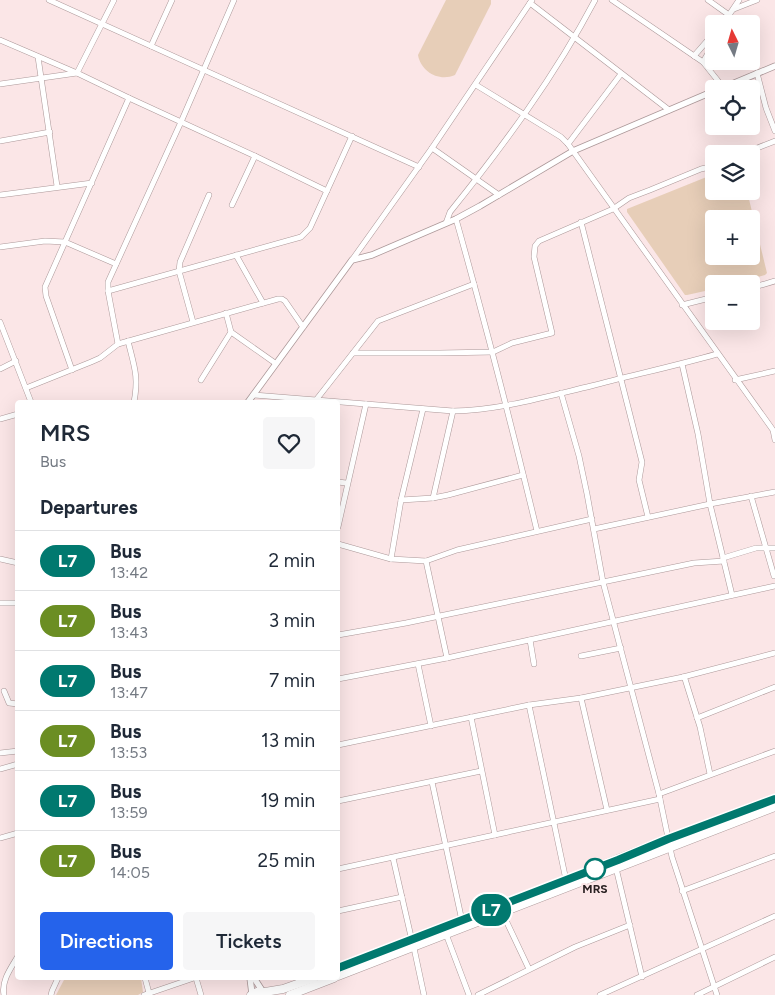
<!DOCTYPE html>
<meta charset="utf-8">
<style>
:root{--surface:#fff;--page:#f6f6f7;--text:#1f2937;--muted:#747a83;--line:#e0e1e3;--accent:#2563eb}
body{margin:0;font-family:Figtree,sans-serif;background:var(--page);color:var(--text);height:100vh;display:flex;flex-direction:column;font-size:19px;white-space:nowrap}
*{box-sizing:border-box;margin:0}
p{font-size:16px;color:var(--muted)}
.icon{flex:none;width:28px;height:28px;fill:none;stroke:currentColor;stroke-width:2;stroke-linecap:round;stroke-linejoin:round}
.map{position:relative;flex:1;overflow:hidden}
.drawer{position:absolute;left:15px;top:400px;width:325px;height:580px;display:flex;flex-direction:column;background:var(--surface);border-radius:5px;box-shadow:0 5px 20px #0002}
.drawer>*{flex:none}
.badge{padding:0 10px;border-radius:16px;font-size:18px;line-height:32px}
.needle{width:32px;rotate:355deg}
.buttons{position:absolute;left:705px;top:15px;display:grid;gap:10px}
.buttons a{display:grid;place-items:center;width:55px;height:55px;border-radius:5px;background:var(--surface);box-shadow:0 5px 20px #0002;font-size:25px}
.map>.badge{position:absolute;translate:-50% -50%;box-shadow:0 0 0 2px #fff}
h2{padding:0 25px;font-size:19px;line-height:45px}
.round{display:grid;place-items:center;flex:none;width:52px;height:52px;border-radius:5px;background:var(--page)}
.headline{display:flex;align-items:center;justify-content:space-between;height:85px;padding:0 25px}
h1{font-size:24px;font-weight:600;line-height:38px}
.button{display:flex;gap:10px;margin-top:auto;padding:10px 25px}
.button a{flex:1;height:58px;border-radius:5px;background:var(--accent);color:#fff;font-size:20px;font-weight:600;line-height:58px;text-align:center}
.button a+a{background:var(--page);color:var(--text)}
ul{padding:0;list-style:none}
li{display:flex;align-items:center;gap:15px;height:60px;padding:0 25px;border-top:1px solid var(--line)}
li div{flex:1}
li b{display:block;font-size:19px}
li em{font-style:normal}
li .badge{min-width:55px;font-weight:700;text-align:center}
.map>svg:first-child{display:block}
.green{fill:#e7ceb8;fill-rule:evenodd}
.lines{fill:none;stroke-linecap:round;stroke-linejoin:round}
.minor-casing{stroke:#ac9899;stroke-width:6}
.tertiary-casing{stroke:#ac9899;stroke-width:7}
.trunk-casing{stroke:#ac9899;stroke-width:9}
.minor{stroke:#fff;stroke-width:5}
.tertiary{stroke:#fff;stroke-width:5.5}
.trunk{stroke:#fff;stroke-width:8}
.line-casing{stroke:#fff;stroke-width:11}
.line{stroke:#01796f;stroke-width:8}
.stop-dot{fill:#fff;stroke:#01796f;stroke-width:2.5}
.labels{text-anchor:middle;dominant-baseline:central;stroke-width:4;stroke-linejoin:round;paint-order:stroke}
.stop-label{font-size:12px;font-weight:bold;fill:#292122;stroke:#fbe6e7}
</style>
<div class="map">
<svg width="775" height="995" viewBox="0 0 775 995">
<rect width="100%" height="100%" fill="#fbe6e7"/>
<g class="green">
<path d="M446,0H491V4L455,75C439,82 421,72 418,55Z"/>
<path d="M714,174V191H747L767,273L765,275L733,284H714V289L687,295H685L627,212V209ZM714,219H751V256H714Z"/>
<path d="M65,978H141L143,992L138,995H56Z"/>
</g>
<g class="lines">
<g class="minor-casing">
<g id="minor">
<path d="M49,0L419,167"/>
<path d="M612,0L703,62L723,87"/>
<path d="M708,0L729,15"/>
<path d="M530,3L669,110"/>
<path d="M734,9L757,0"/>
<path d="M723,24L739,0"/>
<path d="M0,40L77,73L129,98L255,156L327,191"/>
<path d="M151,46L172,0"/>
<path d="M694,56L714,33"/>
<path d="M38,57L57,186"/>
<path d="M703,62L714,43"/>
<path d="M757,73L766,108L775,131"/>
<path d="M0,84L77,73L114,0"/>
<path d="M476,85L561,137L568,144L773,430L775,440"/>
<path d="M0,141L50,132"/>
<path d="M568,144L621,74"/>
<path d="M432,148L499,195"/>
<path d="M742,154L775,141"/>
<path d="M0,195L92,183"/>
<path d="M232,205L255,156"/>
<path d="M456,219C485,322 512,427 537,531"/>
<path d="M581,222L642,462L639,480L648,517"/>
<path d="M446,223L450,212C504,145 555,76 595,0"/>
<path d="M0,247L45,241L65,242L116,264"/>
<path d="M236,255L263,303"/>
<path d="M352,260L432,148L532,0"/>
<path d="M751,288L775,281"/>
<path d="M108,291L301,237L310,228L352,136"/>
<path d="M682,305L714,297"/>
<path d="M0,322L31,402"/>
<path d="M193,322L179,271L180,262L209,195"/>
<path d="M231,332L275,363"/>
<path d="M128,341C134,366 139,376 134,402"/>
<path d="M118,344L108,291V282L181,122L234,0"/>
<path d="M353,353H440L493,352L512,343L552,333L534,257L535,246L539,241L613,209L629,198L650,190L701,169L714,166"/>
<path d="M682,364L698,434L710,504L732,595"/>
<path d="M0,369L16,361"/>
<path d="M72,370L46,296L45,287L129,98"/>
<path d="M201,380L231,332L226,313"/>
<path d="M735,380L775,371"/>
<path d="M26,388L91,362L100,358L118,344L278,299H282L285,301L303,327"/>
<path d="M561,393L579,456L587,494L603,582L659,794L672,857L717,995"/>
<path d="M253,395L453,411C500,410 545,397 591,386C633,375 675,366 717,354"/>
<path d="M316,400L378,321L474,284"/>
<path d="M0,419L18,414"/>
<path d="M338,482L346,483"/>
<path d="M751,496L774,576"/>
<path d="M433,498L453,411"/>
<path d="M401,500L433,498L448,495L523,475"/>
<path d="M338,527L366,404"/>
<path d="M594,529L710,504L775,492"/>
<path d="M338,544L391,559L426,561L457,550L592,519"/>
<path d="M723,558L756,548H775"/>
<path d="M0,559L18,563"/>
<path d="M391,559L401,500L423,409"/>
<path d="M426,561L447,658"/>
<path d="M0,603H18"/>
<path d="M338,635L406,623L694,563L724,561"/>
<path d="M530,640L534,664"/>
<path d="M581,656L621,648"/>
<path d="M418,664L431,726"/>
<path d="M683,677L685,679L700,727L710,774"/>
<path d="M338,679L447,658L775,586"/>
<path d="M4,691L9,703L18,704"/>
<path d="M581,698L607,810"/>
<path d="M529,705L566,880"/>
<path d="M471,717L495,835"/>
<path d="M697,718L775,687"/>
<path d="M338,745L529,705L581,698L683,677L775,653"/>
<path d="M0,753L18,751"/>
<path d="M0,769L18,764"/>
<path d="M432,782L462,921"/>
<path d="M659,794L775,751"/>
<path d="M338,801L481,771"/>
<path d="M0,838L18,833"/>
<path d="M393,858L412,941"/>
<path d="M616,868L642,977"/>
<path d="M338,869L660,799"/>
<path d="M682,891L775,856"/>
<path d="M338,911L402,897"/>
<path d="M502,912L529,969"/>
<path d="M446,934L469,995"/>
<path d="M414,948L424,995"/>
<path d="M145,978L149,993"/>
<path d="M196,978L201,995"/>
<path d="M4,995C1,981 11,968 18,956"/>
<path d="M51,995L52,991L58,978"/>
<path d="M144,995L194,978"/>
<path d="M478,995L575,947L630,925"/>
<path d="M600,995L775,916"/>
<path d="M697,995L775,957"/>
</g>
</g>
<g class="tertiary-casing">
<g id="tertiary">
<path d="M720,89L775,66"/>
<path d="M248,402L352,260L372,255L456,219L480,206L573,151L714,91"/>
<path d="M250,978L252,994"/>
<path d="M254,978L263,992"/>
</g>
</g>
<g class="trunk-casing">
<g id="trunk">
<path d="M338,968L412,941L668,839L775,799"/>
<path d="M338,976L775,807"/>
<path d="M265,992L283,989L314,978"/>
<path d="M251,995L259,991L267,994"/>
<path d="M290,995L334,978"/>
</g>
</g>
<use href="#minor" class="minor"/>
<use href="#tertiary" class="tertiary"/>
<use href="#trunk" class="trunk"/>
</g>
<g class="lines">
<g class="line-casing">
<path id="line" d="M338,968L618,860L668,839L775,799"/>
</g>
<use href="#line" class="line"/>
</g>
<circle class="stop-dot" cx="595" cy="869" r="10"/>
<g class="labels">
<g class="stop-label">
<text x="595" y="889">MRS</text>
</g>
</g>
</svg>
<div class="buttons">
<a><svg class="needle" viewBox="-14 -14 28 28"><path d="M0-13l5 13h-10z" fill="#e53935"/><path d="M0 13l5-13h-10z" fill="#747a83"/></svg></a>
<a><svg class="icon" aria-label="locate" viewBox="0 0 24 24"><circle cx="12" cy="12" r="6"/><path d="M12 2v4M12 18v4M2 12h4M18 12h4"/></svg></a>
<a><svg class="icon" aria-label="layers" viewBox="0 0 24 24"><path d="M12 4l9 5-9 5-9-5zM3 14l9 5 9-5"/></svg></a>
<a>+</a>
<a>−</a>
</div>
<b class="badge" style="left:491px;top:910px;background:#01796f;color:#fff">L7</b>
<section class="drawer">
<div class="headline"><div><h1>MRS</h1><p>Bus</p></div><a class="round"><svg class="icon" aria-label="heart" viewBox="0 0 24 24"><path d="M12 20l-8-8c-3-5 5-10 8-4 3-6 11-1 8 4z"/></svg></a></div>
<h2>Departures</h2>
<ul>
<li><span class="badge" style="background:#01796f;color:#fff">L7</span><div><b>Bus</b><p>13:42</p></div><em>2 min</em></li>
<li><span class="badge" style="background:#6b8e23;color:#fff">L7</span><div><b>Bus</b><p>13:43</p></div><em>3 min</em></li>
<li><span class="badge" style="background:#01796f;color:#fff">L7</span><div><b>Bus</b><p>13:47</p></div><em>7 min</em></li>
<li><span class="badge" style="background:#6b8e23;color:#fff">L7</span><div><b>Bus</b><p>13:53</p></div><em>13 min</em></li>
<li><span class="badge" style="background:#01796f;color:#fff">L7</span><div><b>Bus</b><p>13:59</p></div><em>19 min</em></li>
<li><span class="badge" style="background:#6b8e23;color:#fff">L7</span><div><b>Bus</b><p>14:05</p></div><em>25 min</em></li>
</ul>
<div class="button"><a>Directions</a><a>Tickets</a></div>
</section>
</div>
